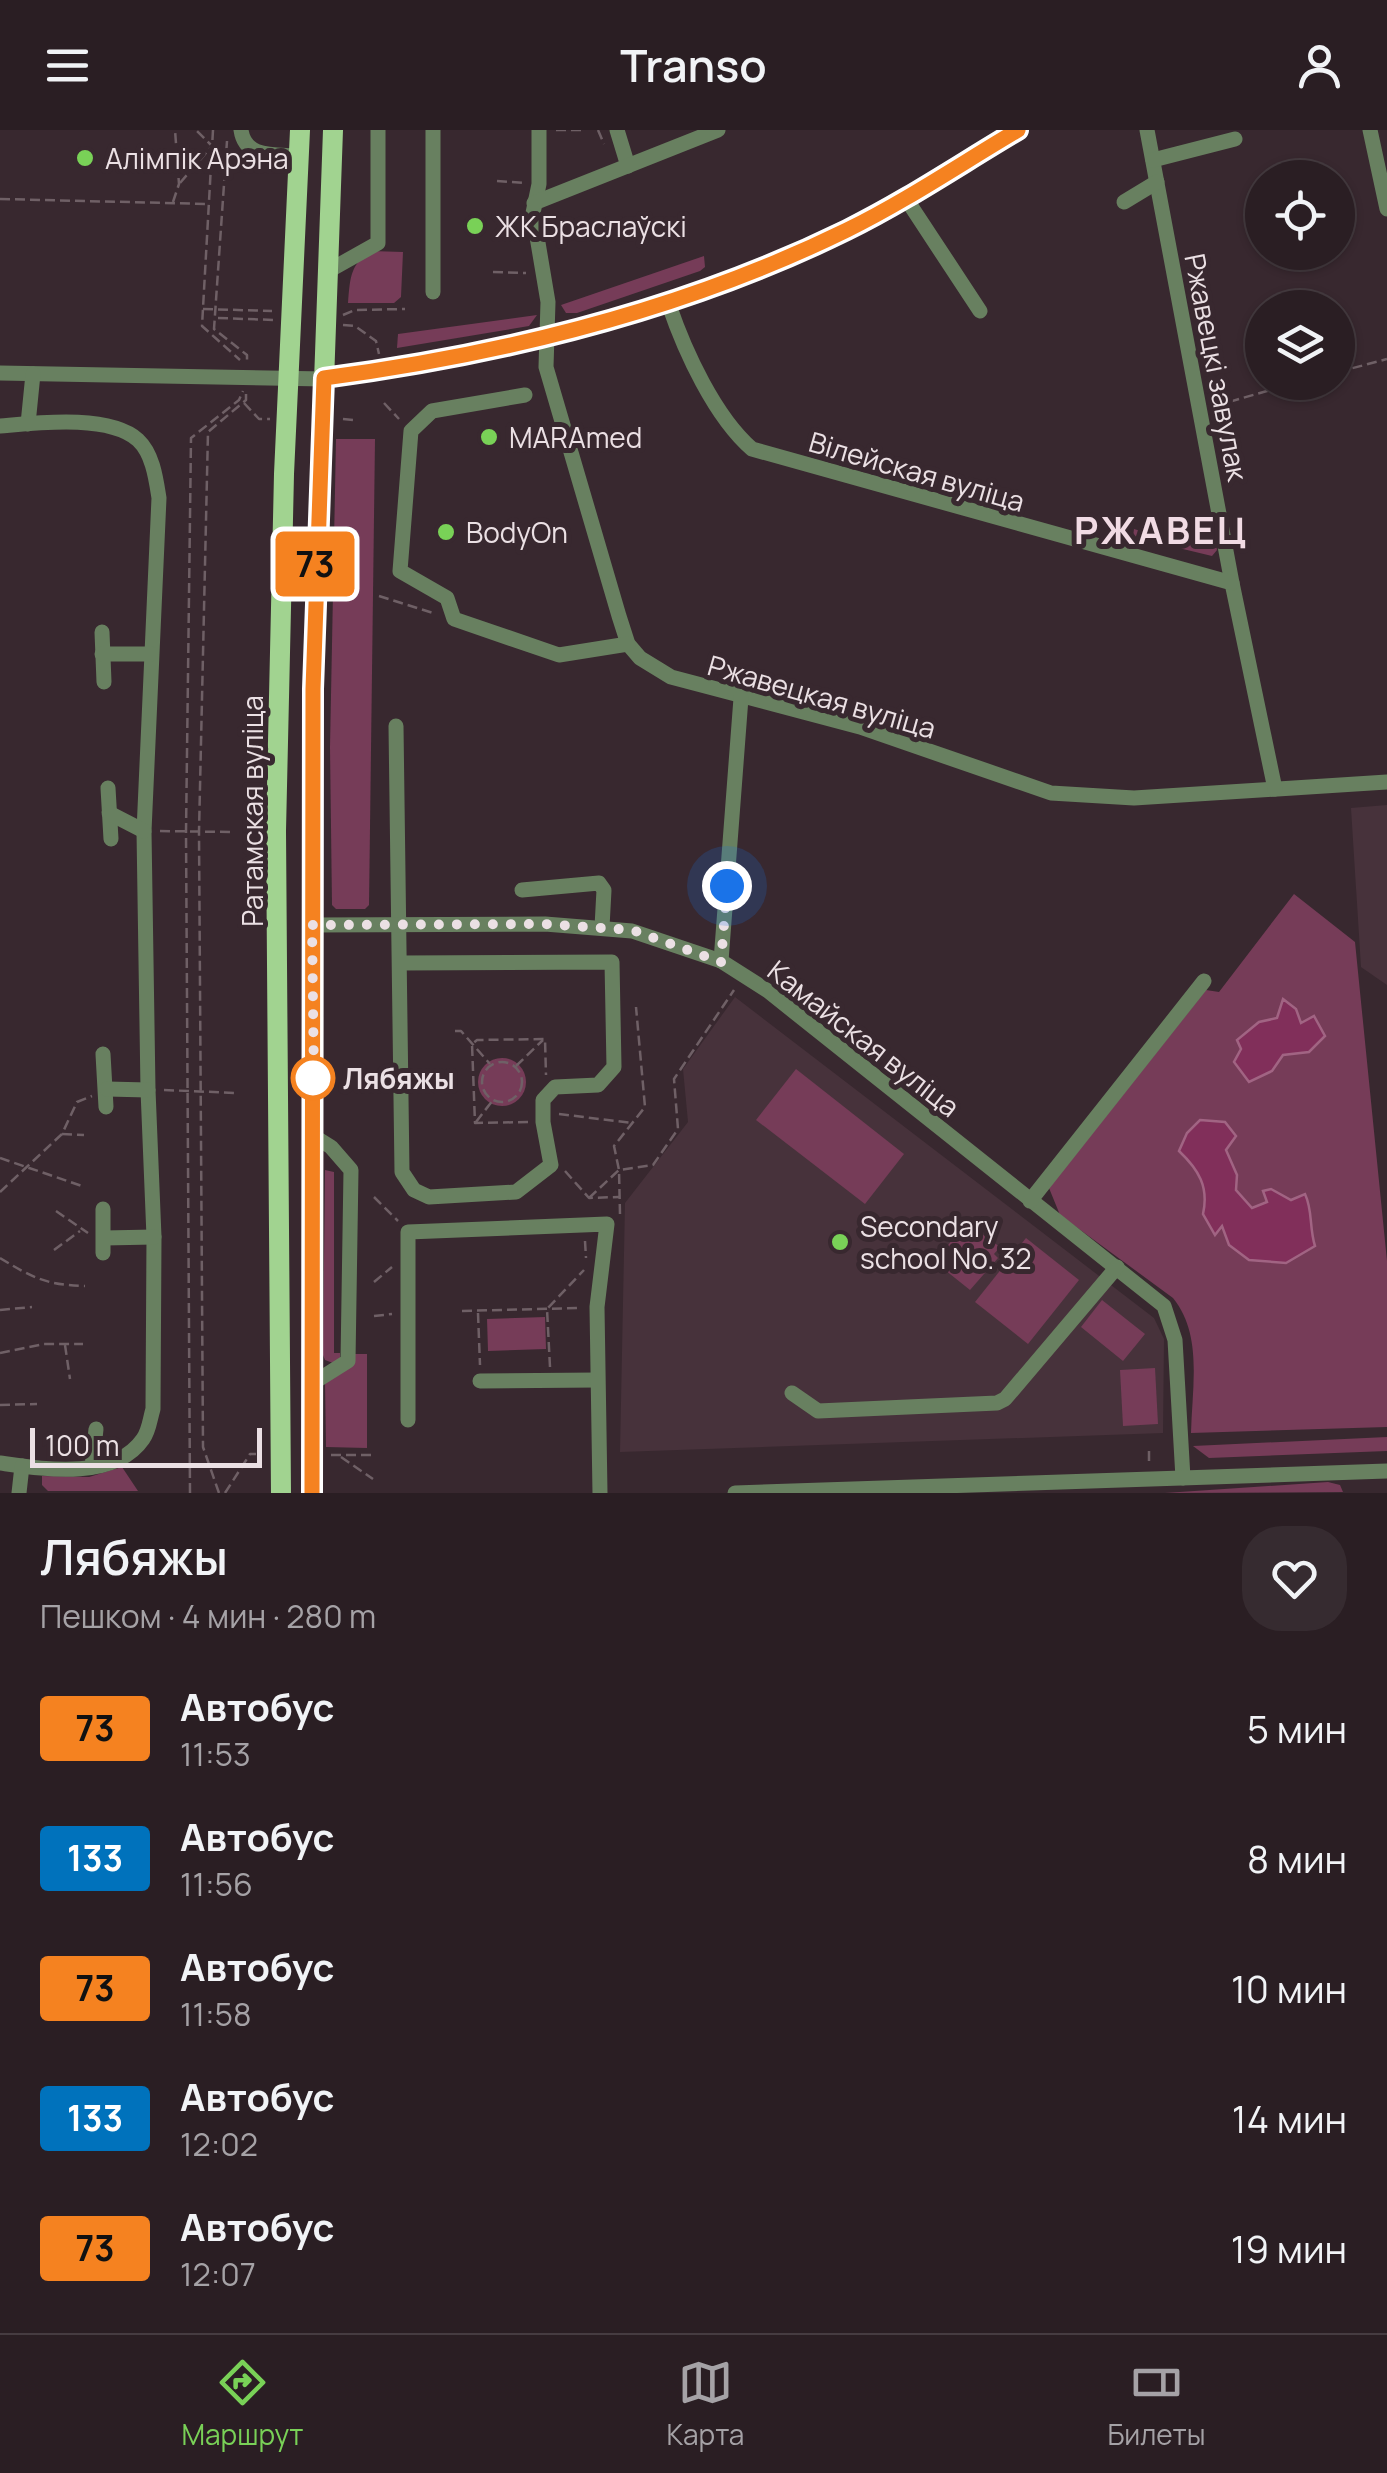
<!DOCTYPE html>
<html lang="ru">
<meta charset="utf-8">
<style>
:root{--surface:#2a1e23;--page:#362b30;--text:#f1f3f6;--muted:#a5a2a6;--line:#463c41;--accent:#79d157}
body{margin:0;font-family:Manrope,sans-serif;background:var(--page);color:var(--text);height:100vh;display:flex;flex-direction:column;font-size:38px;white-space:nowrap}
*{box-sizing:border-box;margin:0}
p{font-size:32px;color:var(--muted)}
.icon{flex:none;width:55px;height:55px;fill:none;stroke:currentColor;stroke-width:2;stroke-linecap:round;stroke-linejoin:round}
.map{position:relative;height:1363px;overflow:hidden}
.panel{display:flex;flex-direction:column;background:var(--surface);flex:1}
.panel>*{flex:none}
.badge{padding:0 20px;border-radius:8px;font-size:35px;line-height:65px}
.fabs{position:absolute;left:1245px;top:30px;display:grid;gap:20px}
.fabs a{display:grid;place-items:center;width:110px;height:110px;border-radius:50%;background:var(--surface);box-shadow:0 2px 8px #0004,0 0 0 2px var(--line);font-size:50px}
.scale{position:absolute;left:30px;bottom:25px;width:232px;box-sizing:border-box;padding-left:10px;border:5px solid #ebe0e4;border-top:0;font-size:28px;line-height:35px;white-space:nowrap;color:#ebe0e4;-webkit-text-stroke:8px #38282f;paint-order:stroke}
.you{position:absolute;width:50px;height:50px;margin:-25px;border:8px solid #fff;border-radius:50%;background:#1a73e8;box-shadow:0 0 0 15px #1a73e833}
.map>.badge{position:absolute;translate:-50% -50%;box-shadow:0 0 0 5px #fff}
.round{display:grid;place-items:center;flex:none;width:105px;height:105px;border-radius:40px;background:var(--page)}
.overview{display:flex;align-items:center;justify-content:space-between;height:170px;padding:0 40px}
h1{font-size:48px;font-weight:600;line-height:75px}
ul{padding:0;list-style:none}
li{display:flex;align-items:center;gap:30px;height:130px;padding:0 40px}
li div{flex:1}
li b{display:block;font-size:38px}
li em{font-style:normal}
li .badge{min-width:110px;font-weight:700;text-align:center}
header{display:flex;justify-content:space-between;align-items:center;height:130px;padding:0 40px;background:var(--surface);font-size:45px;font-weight:600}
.tabs{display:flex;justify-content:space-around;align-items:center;height:140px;border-top:2px solid var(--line);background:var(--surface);font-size:28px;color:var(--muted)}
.tabs a{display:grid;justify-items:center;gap:5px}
.tabs .active{color:var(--accent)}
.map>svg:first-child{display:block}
.built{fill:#47323b}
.green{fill:#763c58}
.water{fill:#812f5a;stroke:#a16483;stroke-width:2.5}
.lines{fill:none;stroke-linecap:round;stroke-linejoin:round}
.path{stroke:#6f6066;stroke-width:2.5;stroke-dasharray:10 5;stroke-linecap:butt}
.minor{stroke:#688060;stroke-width:15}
.major{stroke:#a1d390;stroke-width:20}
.line-casing{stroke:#fff;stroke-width:22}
.line{stroke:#f58220;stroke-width:15}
.walk{stroke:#ebe0e4;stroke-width:10;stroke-dasharray:0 18}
.poi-dot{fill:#79d157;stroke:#38282f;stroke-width:4}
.stop-dot{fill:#fff;stroke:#f58220;stroke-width:5}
.labels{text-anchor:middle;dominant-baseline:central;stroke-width:10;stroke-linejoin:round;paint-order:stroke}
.poi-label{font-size:28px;fill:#ebe0e4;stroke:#38282f;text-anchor:start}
.street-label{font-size:28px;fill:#ebe0e4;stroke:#38282f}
.stop-label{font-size:28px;font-weight:bold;fill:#ebe0e4;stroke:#38282f;text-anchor:start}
.district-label{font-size:38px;font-weight:bold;letter-spacing:2.5px;fill:#f1dbe4;stroke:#38282f}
</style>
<header><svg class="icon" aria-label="menu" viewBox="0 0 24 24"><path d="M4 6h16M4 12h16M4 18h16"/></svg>Transo<svg class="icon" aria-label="person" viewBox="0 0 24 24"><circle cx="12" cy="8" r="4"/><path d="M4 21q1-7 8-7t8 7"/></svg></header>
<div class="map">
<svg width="1387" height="1363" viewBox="0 0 1387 1363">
<rect width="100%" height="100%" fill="#38282f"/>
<g class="built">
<path d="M1387,675V855L1361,837L1351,678Z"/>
<path d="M735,867L1154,1188L1164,1209L1163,1303L620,1322L625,1073L688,992L683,939Z"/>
</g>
<g class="green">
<path d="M371,121L403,122L401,167L394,173H348C350,149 350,134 371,121Z"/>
<path d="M704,126L705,137L700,141L577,183H566L561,175Z"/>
<path d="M537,185L529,196L397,218L398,204Z"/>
<path d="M336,309H375L369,775L365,779H336L332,775L330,617Z"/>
<path d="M1210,383L1217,420L1212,426L1133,407L1134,399L1178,412Z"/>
<path d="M1294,764L1355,812L1387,1131V1297L1191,1303C1192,1257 1203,1205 1173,1168L1060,1085L1049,1058L1206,860L1219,862Z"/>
<circle cx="502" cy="952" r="24"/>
<path d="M796,939L904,1024L865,1074L756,990Z"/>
<path d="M325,1040L334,1042V1223H340V1228L333,1233L325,1230L323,1225Z"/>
<path d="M975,1099L1000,1117L994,1124L998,1128L970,1160L935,1132L959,1101L969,1105Z"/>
<path d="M1026,1108L1079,1150L1028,1214L975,1172Z"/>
<path d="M1102,1170L1145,1204L1123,1231L1081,1197Z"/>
<path d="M545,1187L546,1219L488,1221L487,1189Z"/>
<path d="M354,1224H367V1318L326,1317L325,1252Z"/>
<path d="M1155,1238L1158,1294L1123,1296L1120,1240Z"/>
<path d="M1387,1307V1321L1209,1328L1193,1316Z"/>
<path d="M122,1337L138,1361H48L42,1355V1346L89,1347Z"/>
<path d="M1328,1352L1340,1355L1343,1362L1165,1363Z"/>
</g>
<g class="water">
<path d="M1283,869L1296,879L1301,893L1314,886L1325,906L1309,922L1283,925L1272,941L1249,952L1234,932L1241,919L1237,910L1259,892L1277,888Z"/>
<path d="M1200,990L1225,992L1236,1006L1226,1020L1237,1045L1236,1060L1252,1078L1267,1072L1263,1061L1271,1059L1291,1070L1305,1064C1313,1081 1309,1097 1315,1116L1286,1133L1249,1130L1229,1115L1222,1096L1215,1105L1203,1084C1209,1057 1199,1040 1179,1021L1187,1003Z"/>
</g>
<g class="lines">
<g class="path">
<path d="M213,0L202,196L240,230"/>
<path d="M556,0H582"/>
<path d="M598,0L604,14"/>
<path d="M227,11L214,199L247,225V231"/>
<path d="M497,51L525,53"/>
<path d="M180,53L212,16L196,0"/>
<path d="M0,69L210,74"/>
<path d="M173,72L179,54L175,0"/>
<path d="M493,142L526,143"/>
<path d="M203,179L272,181"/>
<path d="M343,185L355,180L405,179"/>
<path d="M218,188L275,190"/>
<path d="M343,195L355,196L376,211L379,224"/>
<path d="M1338,242L1387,229"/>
<path d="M244,273L259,289H270"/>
<path d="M384,273L399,289"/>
<path d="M1215,276L1298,252"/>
<path d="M343,289L354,290"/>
<path d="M379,466L433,483"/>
<path d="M160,701L231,702"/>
<path d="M455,901H461L490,934"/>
<circle cx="502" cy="952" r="20"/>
<path d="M516,936L543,910"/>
<path d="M164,960L236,963"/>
<path d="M559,984L632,993"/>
<path d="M476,992L493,970"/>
<path d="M528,992L475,993L472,914L477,910L545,909L546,945"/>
<path d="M62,1004L84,1005"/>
<path d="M0,1028L82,1056"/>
<path d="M565,1041L589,1068L619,1067"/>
<path d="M0,1062L62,1004L77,972L92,966"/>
<path d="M374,1067L398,1091"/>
<path d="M589,1068L619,1040L653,1035L678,999L674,949L734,860"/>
<path d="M56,1081L88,1103"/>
<path d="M620,1084L619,1040L614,1016L645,977L636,877"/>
<path d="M585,1111L586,1128"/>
<path d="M54,1120L80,1101"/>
<path d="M0,1128C33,1148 46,1155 85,1156"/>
<path d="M374,1152L392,1137"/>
<path d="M0,1180L32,1177"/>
<path d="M462,1181L581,1178"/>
<path d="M478,1183L480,1235"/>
<path d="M374,1186L392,1184"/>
<path d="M65,1215L70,1249"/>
<path d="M0,1223L44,1214H83"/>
<path d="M550,1237L547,1179L584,1140"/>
<path d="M0,1275L37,1274"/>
<path d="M331,1325H375"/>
<path d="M341,1327L373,1349"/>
<path d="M1149,1331V1316"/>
<path d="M190,1363L186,702L191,308L239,270L243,261"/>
<path d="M219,1363L203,1317L199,702L208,302L246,270V264"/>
<path d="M225,1363L250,1324H256"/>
</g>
<g class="minor">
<path d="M241,0C245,29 275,24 299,26"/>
<path d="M539,0V54L533,83L548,172L546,237L619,486L628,514L640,528L671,547L860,597L1051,663L1134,668L1387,652"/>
<path d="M617,0L628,36"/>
<path d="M1147,0L1232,453L1275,659"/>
<path d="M1370,0L1387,79"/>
<path d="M1153,30L1235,9"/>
<path d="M905,67L980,181"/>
<path d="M1124,72L1157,52"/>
<path d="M534,73L718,0"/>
<path d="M330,140L378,113V0"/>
<path d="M433,162V0"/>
<path d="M669,175C685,222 715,287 752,319L1232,453"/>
<path d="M0,243L325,249L548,207L669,175L847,100L1018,0"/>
<path d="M525,265L432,281L411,301L400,441L447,468L454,489L559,525L628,514"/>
<path d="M28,294L33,244"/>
<path d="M0,296C36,293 109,284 138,310C153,324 156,349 159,368L144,701L148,960L154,1107L153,1279C150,1289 149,1301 143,1309C114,1351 43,1339 0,1333"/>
<path d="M102,502L104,552"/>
<path d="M102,524H151"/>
<path d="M396,596L402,1042L414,1060L429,1067L516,1062L551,1035L543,992V970L555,957L598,955L614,937L612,832L401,833"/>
<path d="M108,658L111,709"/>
<path d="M109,683L144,701"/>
<path d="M522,760L599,753L604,760L602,797"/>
<path d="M311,795L545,794L632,801L721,831L768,861L1164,1176L1175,1210L1183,1348"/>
<path d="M721,831L741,568"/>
<path d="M103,924L106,977"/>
<path d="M107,959L148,960"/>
<path d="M1030,1071L1204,851"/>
<path d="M104,1108L154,1107"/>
<path d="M103,1123V1079"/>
<path d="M480,1251L597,1250"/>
<path d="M313,1253L348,1231L351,1040L331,1017L315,1007"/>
<path d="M792,1263L818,1281L997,1273L1005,1269L1117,1137"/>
<path d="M408,1290V1102L607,1094L597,1177L600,1363"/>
<path d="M92,1337L96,1299"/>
<path d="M19,1363L22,1336"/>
<path d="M735,1363L1387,1341"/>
</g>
<g class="major">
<path d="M281,1363L276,701L284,344L300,0"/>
<path d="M312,1363L313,559L333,0"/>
</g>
</g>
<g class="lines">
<g class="line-casing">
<path id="line" d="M312,1363L313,559L324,248C505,224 684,180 847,100C906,71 962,33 1018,0"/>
</g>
<use href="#line" class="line"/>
<path class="walk" d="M313,948L314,952L312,795L545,794L602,798L632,800L721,832L727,756"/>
</g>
<g class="poi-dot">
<circle cx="85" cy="28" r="10"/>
<circle cx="475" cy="96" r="10"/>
<circle cx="489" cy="307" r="10"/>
<circle cx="446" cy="402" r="10"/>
<circle cx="840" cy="1112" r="10"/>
</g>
<circle class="stop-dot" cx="313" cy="948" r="20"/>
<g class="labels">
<g class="poi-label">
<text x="105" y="28">Алімпік Арэна</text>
<text x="495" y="96">ЖК Браслаўскі</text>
<text x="509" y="307">MARAmed</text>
<text x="466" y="402">BodyOn</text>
<text x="860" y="1096">Secondary<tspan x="860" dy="32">school No. 32</tspan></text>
</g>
<g class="street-label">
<text transform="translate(1217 237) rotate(79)">Ржавецкі завулак</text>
<text transform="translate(917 341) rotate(16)">Вілейская вуліца</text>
<text transform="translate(822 566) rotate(16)">Ржавецкая вуліца</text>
<text transform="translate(252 681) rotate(-90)">Ратамская вуліца</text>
<text transform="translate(864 908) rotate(38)">Камайская вуліца</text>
</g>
<g class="stop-label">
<text x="343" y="948">Лябяжы</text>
</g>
<g class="district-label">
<text x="1161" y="399">РЖАВЕЦ</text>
</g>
</g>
</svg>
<div class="fabs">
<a><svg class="icon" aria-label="locate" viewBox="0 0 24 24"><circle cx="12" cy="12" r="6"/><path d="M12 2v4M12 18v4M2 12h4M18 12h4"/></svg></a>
<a><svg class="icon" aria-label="layers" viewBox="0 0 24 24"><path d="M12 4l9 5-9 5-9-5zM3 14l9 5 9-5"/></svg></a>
</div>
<div class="scale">100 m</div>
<div class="you" style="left:727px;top:756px"></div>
<b class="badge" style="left:315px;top:434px;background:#f58220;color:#111">73</b>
</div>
<section class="panel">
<div class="overview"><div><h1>Лябяжы</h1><p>Пешком · 4 мин · 280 m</p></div><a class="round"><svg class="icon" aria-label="heart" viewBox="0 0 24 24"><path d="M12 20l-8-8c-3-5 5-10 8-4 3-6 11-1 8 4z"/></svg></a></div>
<ul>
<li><span class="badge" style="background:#f58220;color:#111">73</span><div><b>Автобус</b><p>11:53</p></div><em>5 мин</em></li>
<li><span class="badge" style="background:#0072bc;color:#fff">133</span><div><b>Автобус</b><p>11:56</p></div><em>8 мин</em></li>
<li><span class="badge" style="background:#f58220;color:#111">73</span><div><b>Автобус</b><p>11:58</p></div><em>10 мин</em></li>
<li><span class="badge" style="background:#0072bc;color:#fff">133</span><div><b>Автобус</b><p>12:02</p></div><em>14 мин</em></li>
<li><span class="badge" style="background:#f58220;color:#111">73</span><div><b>Автобус</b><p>12:07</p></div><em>19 мин</em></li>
</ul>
</section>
<nav class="tabs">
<a class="active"><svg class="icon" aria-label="directions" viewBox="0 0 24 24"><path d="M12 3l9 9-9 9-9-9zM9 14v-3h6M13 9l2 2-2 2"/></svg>Маршрут</a>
<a><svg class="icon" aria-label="map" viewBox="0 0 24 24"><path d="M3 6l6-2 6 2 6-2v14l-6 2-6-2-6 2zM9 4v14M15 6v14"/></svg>Карта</a>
<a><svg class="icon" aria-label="tickets" viewBox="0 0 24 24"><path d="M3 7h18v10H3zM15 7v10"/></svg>Билеты</a>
</nav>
